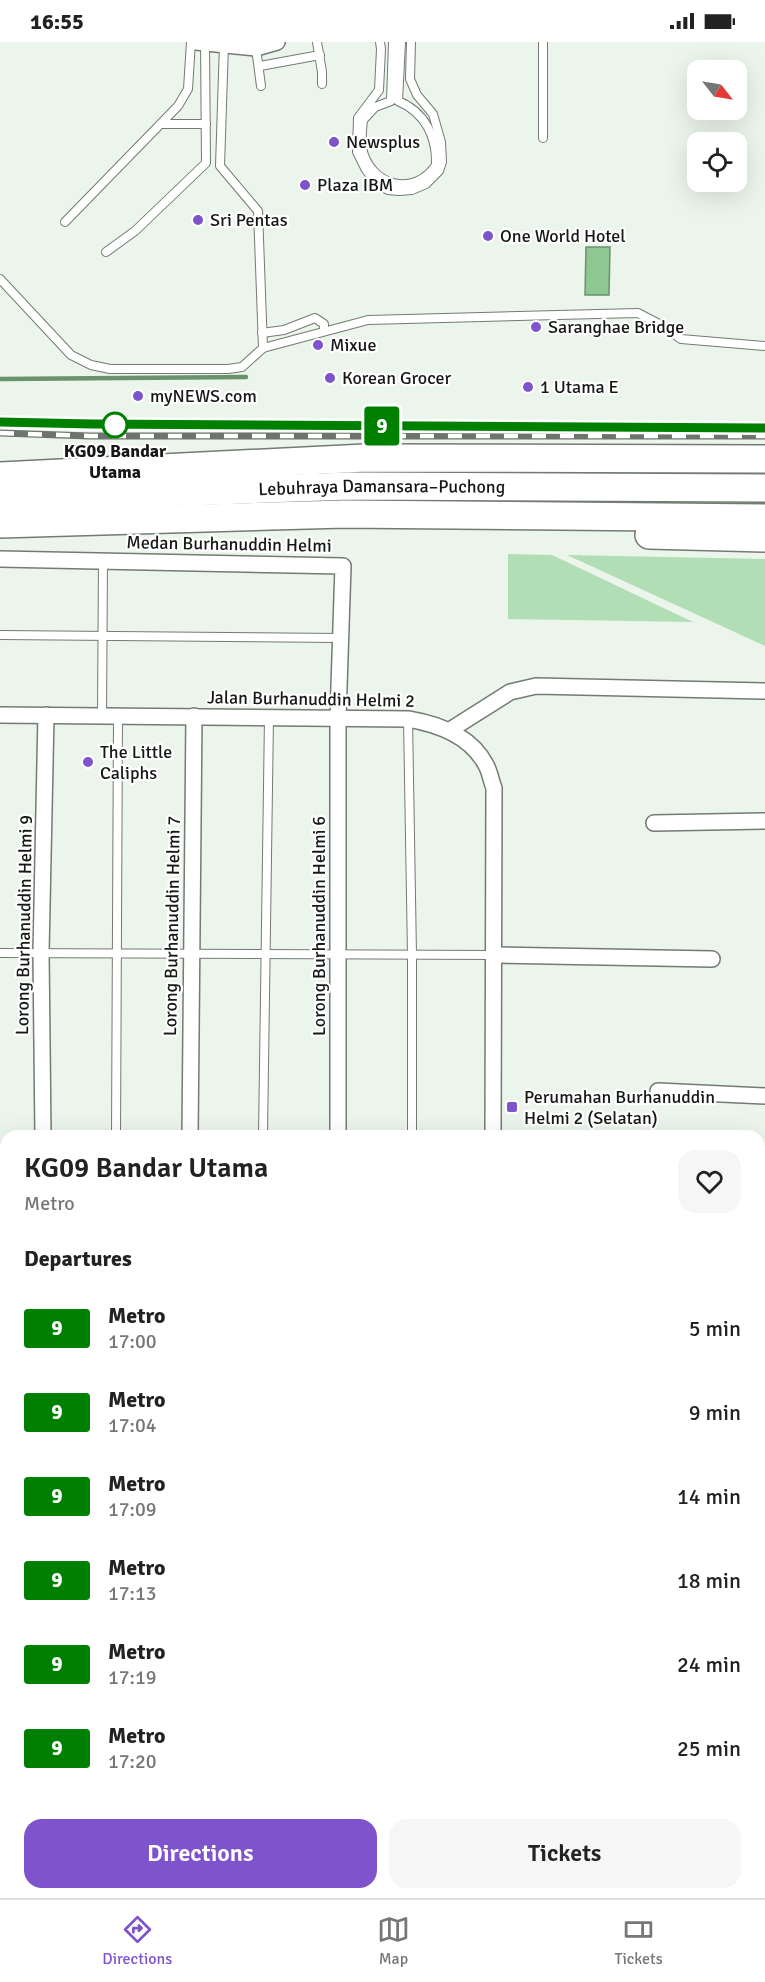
<!DOCTYPE html>
<meta charset="utf-8">
<style>
:root{--surface:#fff;--page:#f6f6f6;--text:#222;--muted:#767676;--line:#e0e0e0;--accent:#7f53cc}
body{margin:0;font-family:Signika,sans-serif;background:var(--page);color:var(--text);height:100vh;display:flex;flex-direction:column;font-size:22px;white-space:nowrap}
*{box-sizing:border-box;margin:0}
p{font-size:20px;color:var(--muted)}
.icon{flex:none;width:33px;height:33px;fill:none;stroke:currentColor;stroke-width:2;stroke-linecap:round;stroke-linejoin:round}
.map{position:relative;flex:1;overflow:hidden}
.details{position:absolute;left:0px;top:1088px;width:765px;height:770px;display:flex;flex-direction:column;background:var(--surface);border-radius:18px 18px 0 0;box-shadow:0 6px 24px #0002}
.details>*{flex:none}
.badge{padding:0 12px;border-radius:4px;font-size:21px;line-height:39px}
.needle{width:39px;rotate:121deg}
.controls{position:absolute;left:687px;top:18px;display:grid;gap:12px}
.controls a{display:grid;place-items:center;width:60px;height:60px;border-radius:12px;background:var(--surface);box-shadow:0 6px 24px #0002;font-size:30px}
.map>.badge{position:absolute;translate:-50% -50%;box-shadow:0 0 0 3px #fff}
h2{padding:0 24px;font-size:22px;line-height:54px}
.round{display:grid;place-items:center;flex:none;width:63px;height:63px;border-radius:18px;background:var(--page)}
.head{display:flex;align-items:center;justify-content:space-between;height:102px;padding:0 24px}
h1{font-size:28px;font-weight:600;line-height:45px}
.primary-button{display:flex;gap:12px;margin-top:auto;padding:12px 24px}
.primary-button a{flex:1;height:69px;border-radius:18px;background:var(--accent);color:#fff;font-size:24px;font-weight:600;line-height:69px;text-align:center}
.primary-button a+a{background:var(--page);color:var(--text)}
ul{padding:0;list-style:none}
li{display:flex;align-items:center;gap:18px;height:84px;padding:0 24px}
li div{flex:1}
li b{display:block;font-size:22px}
li em{font-style:normal}
li .badge{min-width:66px;font-weight:700;text-align:center}
.status{display:flex;justify-content:space-between;align-items:center;height:42px;padding:0 30px;background:var(--surface);direction:ltr}
.status svg{height:16px;fill:currentColor}
.tab-bar{display:flex;justify-content:space-around;align-items:center;height:84px;border-top:2px solid var(--line);background:var(--surface);font-size:16px;color:var(--muted)}
.tab-bar a{display:grid;justify-items:center;gap:3px}
.tab-bar .current{color:var(--accent)}
.map>svg:first-child{display:block}
.green{fill:#b1deb4}
.water{fill:#8ec792;stroke:#6a926c;stroke-width:1.5}
.lines{fill:none;stroke-linecap:round;stroke-linejoin:round}
.stream{stroke:#6a926c;stroke-width:4.5}
.river{stroke:#8ec792;stroke-width:27}
.service-casing{stroke:#737b73;stroke-width:10}
.minor-casing{stroke:#737b73;stroke-width:18}
.motorway-casing{stroke:#737b73;stroke-width:30}
.service{stroke:#fff;stroke-width:8}
.minor{stroke:#fff;stroke-width:15}
.motorway{stroke:#fff;stroke-width:27}
.rail-casing{stroke:#6d736d;stroke-width:7}
.rail{stroke:#fff;stroke-width:4.5;stroke-dasharray:14;stroke-linecap:butt}
.line-casing{stroke:#fff;stroke-width:14}
.line{stroke:#008000;stroke-width:9}
.poi-dot{fill:#7f53cc;stroke:#fff;stroke-width:2}
.stop-dot{fill:#fff;stroke:#008000;stroke-width:3}
.labels{text-anchor:middle;dominant-baseline:central;stroke-width:4.5;stroke-linejoin:round;paint-order:stroke}
.poi-label{font-size:18px;fill:#151815;stroke:#fff;text-anchor:start}
.stop-label{font-size:18px;font-weight:bold;fill:#151815;stroke:#fff}
.street-label{font-size:18px;fill:#151815;stroke:#fff}
</style>
<div class="status"><b>16:55</b><svg viewBox="0 0 49 12"><path d="M0 12V9h3v3zM5 12V6h3v6zM10 12V3h3v9zM15 12V0h3v12zM26 1h20v11H26zM47 4h2v5h-2z"/></svg></div>
<div class="map">
<svg width="765" height="1856" viewBox="0 0 765 1856">
<rect width="100%" height="100%" fill="#ebf5eb"/>
<g class="green">
<path d="M508,512L552,513L693,580L508,577Z"/>
<path d="M567,513L765,517V604Z"/>
<path d="M0,1396H6V1716L0,1718Z"/>
</g>
<path class="water" d="M586,205H610L609,253H585Z"/>
<g class="lines">
<path class="stream" d="M0,337L246,335"/>
<g class="river">
<path d="M0,1762L6,1774"/>
<path d="M43,1851L46,1856"/>
</g>
<g class="service-casing">
<g id="service">
<path d="M317,0L322,30V42"/>
<path d="M380,0L381,7L379,48L358,76L357,110L366,128L378,143L388,148L399,149L412,148L426,142L439,129L442,120L441,100L433,72L417,53L410,37L411,0"/>
<path d="M393,0L391,59L375,65L363,78C362,87 361,97 362,106C370,144 414,156 436,123C437,95 425,70 398,59L401,0"/>
<path d="M224,2L220,124L258,169L263,306"/>
<path d="M256,6L261,44"/>
<path d="M260,24L320,13"/>
<path d="M161,82H206"/>
<path d="M543,96V0"/>
<path d="M65,180L178,64L188,47L191,0"/>
<path d="M106,210L135,189L206,121L205,0"/>
<path d="M0,237L71,313L91,323L110,327H228L242,325L263,306L368,278L638,271L663,284L681,297L765,304"/>
<path d="M262,291L284,288L315,276L324,282V289"/>
<path d="M0,593L341,596"/>
<path d="M102,674L103,519"/>
<path d="M408,677L412,913V1094"/>
<path d="M0,911L493,913"/>
<path d="M116,1094L118,675"/>
<path d="M263,1094L269,675"/>
<path d="M0,1374H6"/>
<path d="M759,1521L760,1587"/>
<path d="M759,1793L765,1795"/>
<path d="M759,1848L765,1849"/>
<path d="M689,1856V1851"/>
</g>
</g>
<g class="minor-casing">
<g id="minor">
<path d="M196,0L256,6L277,0"/>
<path d="M0,517L343,524L338,675V1094"/>
<path d="M0,673L408,677C438,682 471,694 486,723C490,730 491,739 494,746L493,1094"/>
<path d="M450,688L510,650L536,644L765,649"/>
<path d="M654,781L765,779"/>
<path d="M493,913L712,917"/>
<path d="M658,1049L765,1054"/>
<path d="M43,1094L41,910L46,673"/>
<path d="M190,1094L194,674"/>
<path d="M0,1120H6"/>
<path d="M759,1322H765"/>
<path d="M759,1455L765,1453"/>
<path d="M759,1587H765"/>
<path d="M759,1733L765,1734"/>
<path d="M0,1737L6,1734"/>
<path d="M71,1851L74,1856"/>
<path d="M602,1851V1856"/>
<path d="M335,1856V1851"/>
<path d="M465,1856V1851"/>
</g>
</g>
<g class="motorway-casing">
<g id="motorway">
<path d="M0,434L365,416L765,417"/>
<path id="s1" d="M0,457L349,444L765,446"/>
<path d="M0,482L344,472L765,476"/>
<path d="M649,493L765,496"/>
</g>
</g>
<use href="#service" class="service"/>
<use href="#minor" class="minor"/>
<use href="#motorway" class="motorway"/>
<g class="rail-casing">
<g id="rail">
<path d="M0,380L92,382L708,385"/>
<path d="M0,391L90,394H765"/>
</g>
</g>
<use href="#rail" class="rail"/>
</g>
<g class="lines">
<g class="line-casing">
<path id="line" d="M0,380L92,382L765,386"/>
</g>
<use href="#line" class="line"/>
</g>
<g class="poi-dot">
<circle cx="334" cy="100" r="6"/>
<circle cx="305" cy="143" r="6"/>
<circle cx="198" cy="178" r="6"/>
<circle cx="488" cy="194" r="6"/>
<circle cx="536" cy="285" r="6"/>
<circle cx="318" cy="303" r="6"/>
<circle cx="330" cy="336" r="6"/>
<circle cx="528" cy="345" r="6"/>
<circle cx="138" cy="354" r="6"/>
<circle cx="88" cy="720" r="6"/>
<rect x="506" y="1059" width="12" height="12" rx="3"/>
</g>
<circle class="stop-dot" cx="115" cy="383" r="12"/>
<g class="labels">
<g class="poi-label">
<text x="346" y="100">Newsplus</text>
<text x="317" y="143">Plaza IBM</text>
<text x="210" y="178">Sri Pentas</text>
<text x="500" y="194">One World Hotel</text>
<text x="548" y="285">Saranghae Bridge</text>
<text x="330" y="303">Mixue</text>
<text x="342" y="336">Korean Grocer</text>
<text x="540" y="345">1 Utama E</text>
<text x="150" y="354">myNEWS.com</text>
<text x="100" y="710">The Little<tspan x="100" dy="21">Caliphs</tspan></text>
<text x="524" y="1055">Perumahan Burhanuddin<tspan x="524" dy="21">Helmi 2 (Selatan)</tspan></text>
</g>
<g class="stop-label">
<text x="115" y="409">KG09 Bandar<tspan x="115" dy="21">Utama</tspan></text>
</g>
<g class="street-label">
<text stroke="none"><textPath href="#s1" startOffset="382">Lebuhraya Damansara–Puchong</textPath></text>
<text transform="translate(229 502) rotate(1)">Medan Burhanuddin Helmi</text>
<text transform="translate(311 657) rotate(1)">Jalan Burhanuddin Helmi 2</text>
<text transform="translate(24 883) rotate(-89)">Lorong Burhanuddin Helmi 9</text>
<text transform="translate(172 884) rotate(-89)">Lorong Burhanuddin Helmi 7</text>
<text transform="translate(319 884) rotate(-90)">Lorong Burhanuddin Helmi 6</text>
</g>
</g>
</svg>
<div class="controls">
<a><svg class="needle" viewBox="-14 -14 28 28"><path d="M0-13l5 13h-10z" fill="#e53935"/><path d="M0 13l5-13h-10z" fill="#767676"/></svg></a>
<a><svg class="icon" aria-label="locate" viewBox="0 0 24 24"><circle cx="12" cy="12" r="6"/><path d="M12 2v4M12 18v4M2 12h4M18 12h4"/></svg></a>
</div>
<b class="badge" style="left:382px;top:384px;background:#008000;color:#fff">9</b>
<section class="details">
<div class="head"><div><h1>KG09 Bandar Utama</h1><p>Metro</p></div><a class="round"><svg class="icon" aria-label="heart" viewBox="0 0 24 24"><path d="M12 20l-8-8c-3-5 5-10 8-4 3-6 11-1 8 4z"/></svg></a></div>
<h2>Departures</h2>
<ul>
<li><span class="badge" style="background:#008000;color:#fff">9</span><div><b>Metro</b><p>17:00</p></div><em>5 min</em></li>
<li><span class="badge" style="background:#008000;color:#fff">9</span><div><b>Metro</b><p>17:04</p></div><em>9 min</em></li>
<li><span class="badge" style="background:#008000;color:#fff">9</span><div><b>Metro</b><p>17:09</p></div><em>14 min</em></li>
<li><span class="badge" style="background:#008000;color:#fff">9</span><div><b>Metro</b><p>17:13</p></div><em>18 min</em></li>
<li><span class="badge" style="background:#008000;color:#fff">9</span><div><b>Metro</b><p>17:19</p></div><em>24 min</em></li>
<li><span class="badge" style="background:#008000;color:#fff">9</span><div><b>Metro</b><p>17:20</p></div><em>25 min</em></li>
</ul>
<div class="primary-button"><a>Directions</a><a>Tickets</a></div>
</section>
</div>
<nav class="tab-bar">
<a class="current"><svg class="icon" aria-label="directions" viewBox="0 0 24 24"><path d="M12 3l9 9-9 9-9-9zM9 14v-3h6M13 9l2 2-2 2"/></svg>Directions</a>
<a><svg class="icon" aria-label="map" viewBox="0 0 24 24"><path d="M3 6l6-2 6 2 6-2v14l-6 2-6-2-6 2zM9 4v14M15 6v14"/></svg>Map</a>
<a><svg class="icon" aria-label="tickets" viewBox="0 0 24 24"><path d="M3 7h18v10H3zM15 7v10"/></svg>Tickets</a>
</nav>
